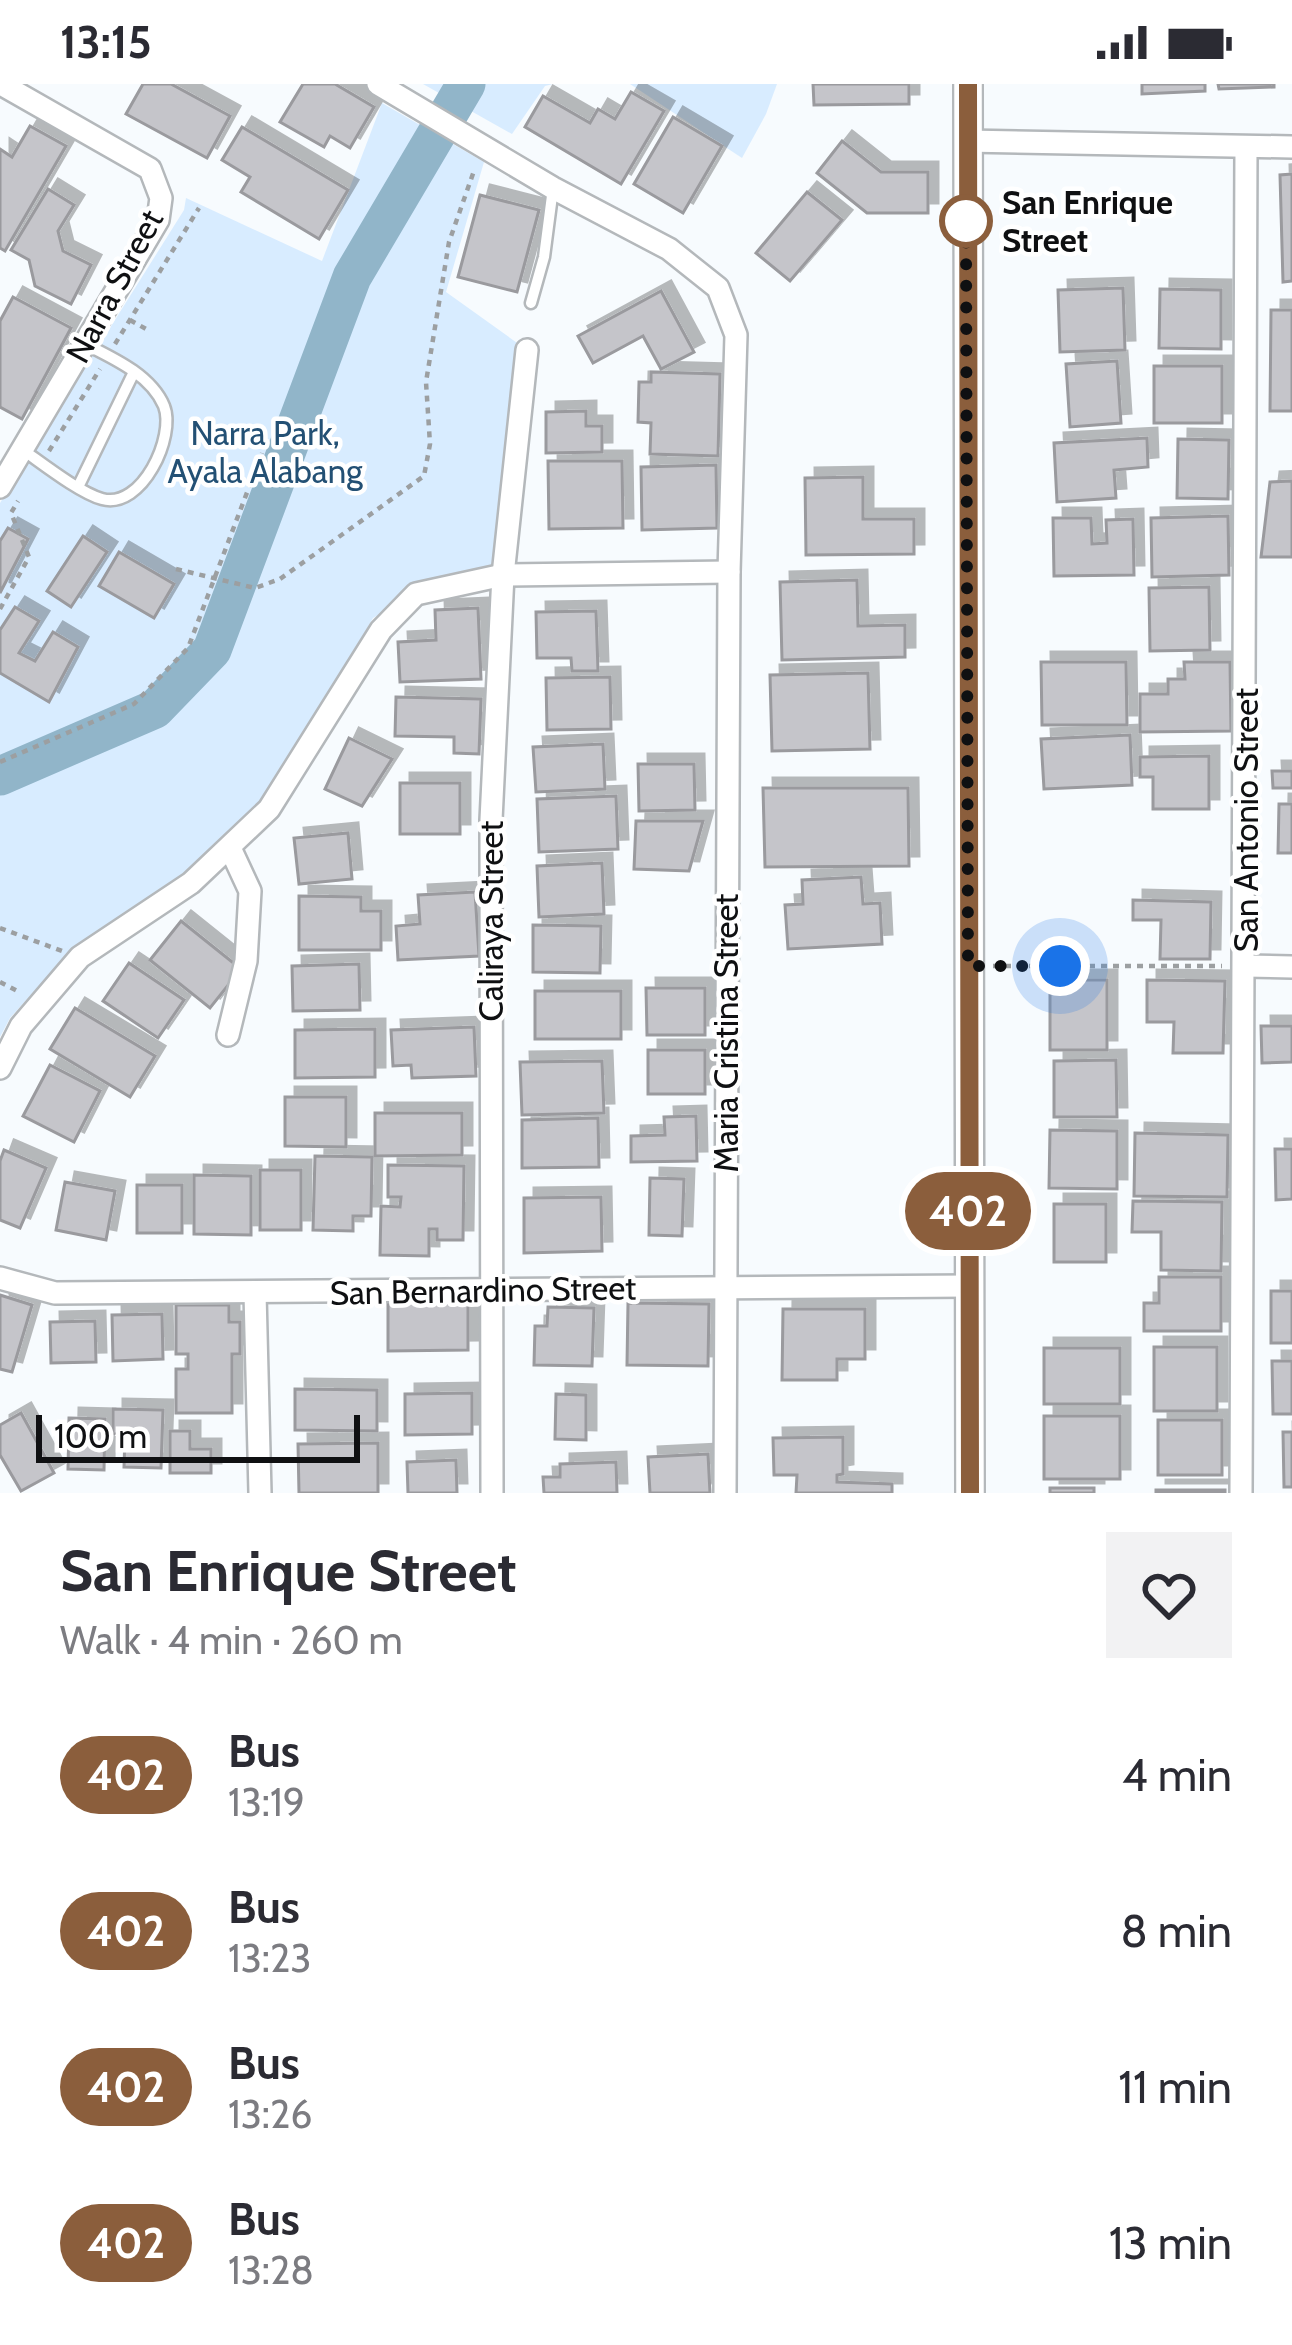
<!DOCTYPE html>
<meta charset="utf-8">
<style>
:root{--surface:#fff;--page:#f2f2f3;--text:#2b2b33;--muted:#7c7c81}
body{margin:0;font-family:Cabin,sans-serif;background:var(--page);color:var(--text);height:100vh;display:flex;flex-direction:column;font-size:45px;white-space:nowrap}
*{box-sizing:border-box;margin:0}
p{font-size:39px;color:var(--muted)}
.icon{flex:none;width:66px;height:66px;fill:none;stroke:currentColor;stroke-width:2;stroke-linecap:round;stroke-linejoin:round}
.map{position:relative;height:1409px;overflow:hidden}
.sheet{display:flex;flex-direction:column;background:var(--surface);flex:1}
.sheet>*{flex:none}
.badge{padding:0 24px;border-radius:39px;font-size:42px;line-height:78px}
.scale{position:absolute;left:36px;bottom:30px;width:324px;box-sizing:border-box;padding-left:12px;border:6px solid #0f1012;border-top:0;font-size:33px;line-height:42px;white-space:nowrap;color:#0f1012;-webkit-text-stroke:9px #fff;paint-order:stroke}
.you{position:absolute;width:60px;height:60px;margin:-30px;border:9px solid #fff;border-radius:50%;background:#1a73e8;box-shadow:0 0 0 18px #1a73e833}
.map>.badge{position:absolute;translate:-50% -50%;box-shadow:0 0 0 6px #fff}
.round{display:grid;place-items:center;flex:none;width:126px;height:126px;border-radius:0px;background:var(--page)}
.head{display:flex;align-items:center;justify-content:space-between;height:204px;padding:0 60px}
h1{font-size:57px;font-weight:700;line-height:90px}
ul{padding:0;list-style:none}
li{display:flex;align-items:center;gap:36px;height:156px;padding:0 60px}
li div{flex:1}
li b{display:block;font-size:45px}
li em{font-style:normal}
li .badge{min-width:132px;font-weight:700;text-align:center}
.status{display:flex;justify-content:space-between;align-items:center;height:84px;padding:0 60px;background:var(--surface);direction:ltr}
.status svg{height:33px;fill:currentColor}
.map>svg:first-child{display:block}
.green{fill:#d8ecff}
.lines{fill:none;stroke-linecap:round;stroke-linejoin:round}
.river{stroke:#91b5c9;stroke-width:39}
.building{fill:#c5c5ca;stroke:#9a9a9e;stroke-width:3;filter:url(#shadow)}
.service-casing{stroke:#b4b8bb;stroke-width:15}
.minor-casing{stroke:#b4b8bb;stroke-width:26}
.tertiary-casing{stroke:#b4b8bb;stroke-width:32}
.path{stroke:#9c9fa1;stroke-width:4.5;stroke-dasharray:6 6;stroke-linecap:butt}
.service{stroke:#fff;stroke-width:10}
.minor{stroke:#fff;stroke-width:21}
.tertiary{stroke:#fff;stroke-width:27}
.line-casing{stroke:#fff;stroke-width:27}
.line{stroke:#8b5e3c;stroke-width:18}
.walk{stroke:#0f1012;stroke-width:12;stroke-dasharray:0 21.6}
.stop-dot{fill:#fff;stroke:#8b5e3c;stroke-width:6}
.labels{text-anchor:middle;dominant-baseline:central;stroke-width:9;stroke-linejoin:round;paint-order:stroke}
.stop-label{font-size:33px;font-weight:bold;fill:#0f1012;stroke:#fff;text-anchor:start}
.street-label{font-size:33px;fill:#0f1012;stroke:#fff}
.park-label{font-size:33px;fill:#235074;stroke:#fff}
</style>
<div class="status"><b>13:15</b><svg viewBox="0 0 49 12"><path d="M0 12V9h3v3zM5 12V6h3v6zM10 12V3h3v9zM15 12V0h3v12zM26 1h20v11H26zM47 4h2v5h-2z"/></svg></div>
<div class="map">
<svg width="1292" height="1409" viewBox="0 0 1292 1409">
<defs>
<filter id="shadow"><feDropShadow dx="10" dy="-10" stdDeviation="0" flood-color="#0004"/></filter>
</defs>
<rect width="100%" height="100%" fill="#f7fbfe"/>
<g class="green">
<path d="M423,0H553L545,2L512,50Z"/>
<path d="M630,0H777L766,30L742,74Z"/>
<path d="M382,19L484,78L446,208L527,266L500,491L415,509L373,534L326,616L259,719L190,788L77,860L10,934L0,953V419L184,126L186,114L322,177Z"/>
</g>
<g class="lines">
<path class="river" d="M0,692L155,625L212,566L352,193L466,0"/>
</g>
<g class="building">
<path d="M143,0H171L230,32L207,74L126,30Z"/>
<path d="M303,0H335L374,23L350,64L330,52L324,63L280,38Z"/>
<path d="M813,0H909V20L814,21Z"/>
<path d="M1142,0H1205V7L1142,10Z"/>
<path d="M1218,0H1274V3L1219,5Z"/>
<path d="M631,8L664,27L621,100L525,43L543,12L590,39L598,25L615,35Z"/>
<path d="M673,33L722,62L683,129L634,100Z"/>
<path d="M30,42L66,62L5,167L0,164V65L12,73Z"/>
<path d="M242,43L348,106L319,155L241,108L250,93L222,76Z"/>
<path d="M842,57L881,88H928V129H867L817,89Z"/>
<path d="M1292,90V197L1283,198L1280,91Z"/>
<path d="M48,105L74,121L58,147L63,167L91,181L71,220L35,202L29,176L11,166Z"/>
<path d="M807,108L842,136L790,197L756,169Z"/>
<path d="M480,111L539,126L517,208L458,193Z"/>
<path d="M1123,204L1125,266L1060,268L1058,206Z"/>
<path d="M1160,205L1221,206V265L1159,264Z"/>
<path d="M661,207L694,268L661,285L643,252L593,279L578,252Z"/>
<path d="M13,213L71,244L22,335L0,323V237Z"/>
<path d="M1271,226H1292V327H1270Z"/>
<path d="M1117,277L1121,339L1070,343L1066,280Z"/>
<rect x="1154" y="282" width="68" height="57"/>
<path d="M651,288L720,290L718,372L650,370L651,339L638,338L639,298H651Z"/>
<path d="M586,327V342H602V368L546,369V328Z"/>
<path d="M1147,354L1148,383L1114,386L1116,414L1057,418L1054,359Z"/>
<path d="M1178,355L1229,356L1228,415L1177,414Z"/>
<path d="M548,377H622L623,444L549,445Z"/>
<path d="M716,381L717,444L642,446L641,383Z"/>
<path d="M863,393V435H914V470L806,471L805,394Z"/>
<path d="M1292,397V473H1261L1270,398Z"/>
<path d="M1228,432L1229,491L1152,493L1151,434Z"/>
<path d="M1053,434H1091L1092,460L1107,459L1106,436L1133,435L1134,491L1054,492Z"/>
<path d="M8,444L28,455L0,509V457Z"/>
<path d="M83,452L107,468L71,523L47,507Z"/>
<path d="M119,468L174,500L154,534L99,502Z"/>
<path d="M857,496L858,542L905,541V573L782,576L780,498Z"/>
<path d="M1209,503L1210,566L1150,567L1149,504Z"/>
<path d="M15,523L39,537L19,569L35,577L53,548L78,563L49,618L0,589V546Z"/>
<path d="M478,524L481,595L400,598L398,558L436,556L435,526Z"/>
<path d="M596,527L598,587H572L571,574H537L536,528Z"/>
<path d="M1041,578H1126L1127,641H1042Z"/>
<path d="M1184,578H1230L1231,647L1140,648V610H1168V595H1185Z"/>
<path d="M868,589L870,665L772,667L770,591Z"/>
<path d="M610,593L611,645L547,646L546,594Z"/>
<path d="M396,613L481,615L479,670L454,669V653L395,652Z"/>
<path d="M1130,651L1132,701L1044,705L1041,655Z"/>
<path d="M349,654L392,675L362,722L325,705Z"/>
<path d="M603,660L605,705L536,708L533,663Z"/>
<path d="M1209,672V725H1153V693H1140V673Z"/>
<path d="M638,680H694L695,726L639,727Z"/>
<path d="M1272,687H1292V704H1273Z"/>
<rect x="400" y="699" width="60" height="51"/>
<path d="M763,704H908L909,782L765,783Z"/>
<path d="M616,712L618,765L539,768L537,715Z"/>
<path d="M1279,720H1292V769H1278Z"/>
<path d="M636,737H703L689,787L634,785Z"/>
<path d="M348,749L352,795L299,800L294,754Z"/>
<path d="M602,779L604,830L539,833L537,782Z"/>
<path d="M861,793L863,820L880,819L882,860L788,865L785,821L803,820L802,796Z"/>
<path d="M475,808L479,872L398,876L396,842L420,840L418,811Z"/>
<path d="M299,812L361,813V827H381V866H299Z"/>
<path d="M1133,816L1211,818L1210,875H1160L1161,836H1133Z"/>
<path d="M181,837L241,885L210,924L150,876Z"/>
<path d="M533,841L601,842L600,889L533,888Z"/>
<path d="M129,879L184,916L158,954L103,917Z"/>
<path d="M359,880L360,926L293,927L292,882Z"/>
<rect x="1050" y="896" width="57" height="70"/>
<path d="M1147,896L1225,897L1223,969H1173L1174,938H1147Z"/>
<path d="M646,904H705V951H647Z"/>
<rect x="535" y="907" width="86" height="48"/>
<path d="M75,924L155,972L130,1013L50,965Z"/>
<path d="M1261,942H1292V978L1262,979Z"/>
<path d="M474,943L476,992L412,994L411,981L393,982L391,946Z"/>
<path d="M375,945V993L295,994V946Z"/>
<rect x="648" y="966" width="57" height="44"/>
<path d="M1116,976L1117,1033H1054V977Z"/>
<path d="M602,977L604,1029L522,1031L520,978Z"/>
<path d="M50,981L100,1007L74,1058L23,1032Z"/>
<path d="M285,1013H346V1063L285,1062Z"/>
<path d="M375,1029H462V1071L375,1072Z"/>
<path d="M696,1032L697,1077L631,1078V1052L665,1051L664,1033Z"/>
<path d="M598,1034L599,1083L522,1084V1036Z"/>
<path d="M1050,1046L1117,1047V1105L1049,1104Z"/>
<path d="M1135,1049L1228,1051L1227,1113L1134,1112Z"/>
<path d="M1275,1065H1292V1115L1276,1116Z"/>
<path d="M4,1066L46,1084L20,1144L0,1136V1077Z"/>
<path d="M315,1072L372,1073L371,1132H353V1147L313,1146Z"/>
<path d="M388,1081L464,1082L463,1156H437V1145H429V1172L380,1171L381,1122L400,1123L401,1113H388Z"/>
<rect x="260" y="1086" width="41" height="60"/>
<path d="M194,1091L251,1092V1151L194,1150Z"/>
<path d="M650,1094L684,1095L682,1152L649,1151Z"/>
<path d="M65,1098L115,1107L106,1156L56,1146Z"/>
<rect x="137" y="1101" width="45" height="48"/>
<path d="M601,1113L602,1167L524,1169V1114Z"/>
<path d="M1133,1117L1222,1118L1221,1187L1161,1186V1148H1132Z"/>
<rect x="1054" y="1120" width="52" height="58"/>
<path d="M1159,1193H1221V1247H1144V1219H1159Z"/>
<rect x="1271" y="1207" width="21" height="52"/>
<path d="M0,1211L32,1221L12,1288L0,1285Z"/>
<path d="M468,1218V1266L388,1267V1219Z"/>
<path d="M628,1219L709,1220L708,1282L627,1281Z"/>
<path d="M176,1221H229V1238H240V1270H232V1329H176V1285H188V1270H176Z"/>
<path d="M548,1223L594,1224L592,1282L534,1281L535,1242H547Z"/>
<path d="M783,1225H865V1275H837V1296H782Z"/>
<path d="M162,1230L163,1275L113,1277L112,1231Z"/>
<path d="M95,1237L96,1278L51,1279L50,1238Z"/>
<rect x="1154" y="1263" width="63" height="64"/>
<rect x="1044" y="1264" width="76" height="56"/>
<path d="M1272,1277H1292V1330H1273Z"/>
<path d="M295,1305L377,1306V1347L295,1346Z"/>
<path d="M472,1309V1350L405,1351V1310Z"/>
<path d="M556,1310L586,1311V1356L555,1355Z"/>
<path d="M113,1325L163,1326L161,1384L124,1383L125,1350H113Z"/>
<path d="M21,1329L54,1389L21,1407L0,1371V1341Z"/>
<rect x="1044" y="1332" width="76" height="63"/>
<path d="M69,1334L105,1335L104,1386L68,1385Z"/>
<rect x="1158" y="1336" width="64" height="55"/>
<path d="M170,1347H190V1365H211V1389H170Z"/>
<path d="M1283,1348H1292V1403H1284Z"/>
<path d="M843,1353V1390L837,1391V1398L892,1400V1409H796L797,1391H774L773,1354Z"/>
<path d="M378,1359V1409H299L298,1360Z"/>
<path d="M708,1370L710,1409H650L648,1373Z"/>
<path d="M456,1376L457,1409H408L407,1378Z"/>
<path d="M616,1378L617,1409H544L543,1393H560V1380Z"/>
<rect x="1050" y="1404" width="44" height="5"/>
<rect x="1156" y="1406" width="69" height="3"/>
</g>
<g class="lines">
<g class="service-casing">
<g id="service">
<path d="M531,219L544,173L553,104"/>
<path d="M23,366C43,380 80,409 102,415C142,426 176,352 164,322C151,291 113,274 85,260"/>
<path d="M79,401L134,288"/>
</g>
</g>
<g class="minor-casing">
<g id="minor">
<path d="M378,0L553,104L669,165L718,204L736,251L729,488L725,1409"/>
<path d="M966,57L1292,63"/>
<path d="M0,403L158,136L161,114L150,85L1,0"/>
<path d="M1246,882L1292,883"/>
<path d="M228,951L246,877L250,807L230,764"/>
<path d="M0,984L21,942L80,873L191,799L269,725L381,546L416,510L503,491L729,488"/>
<path d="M0,1194L55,1209L969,1202"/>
<path d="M255,1209L260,1409"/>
<path d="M492,1409L491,736L503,491L527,266"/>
<path d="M1241,1409L1246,63"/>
</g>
</g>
<g class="tertiary-casing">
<path id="tertiary" d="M968,0L970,1409"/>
</g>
<g class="path">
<path d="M130,236L146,245"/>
<path d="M115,260L199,124"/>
<path d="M49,367L100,285"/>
<path d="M176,485L255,504L280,495L424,392L430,360L426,298L449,158L475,84"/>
<path d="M0,525L29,473L11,429L18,417"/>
<path d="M0,678L134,620L188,564L262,369"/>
<path d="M0,844L62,867"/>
<path d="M993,882H1222"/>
<path d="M0,898L21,909"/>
</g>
<use href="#service" class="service"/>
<use href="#minor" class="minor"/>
<use href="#tertiary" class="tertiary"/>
</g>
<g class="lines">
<g class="line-casing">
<path id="line" d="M968,0L970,1409"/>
</g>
<use href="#line" class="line"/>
<path class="walk" d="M966,137L968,882H1060"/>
</g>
<circle class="stop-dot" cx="966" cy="137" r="24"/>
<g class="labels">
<g class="stop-label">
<text x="1002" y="118">San Enrique<tspan x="1002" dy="38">Street</tspan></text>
</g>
<g class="street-label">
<text transform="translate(114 202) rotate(-62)">Narra Street</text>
<text transform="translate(1246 736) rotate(-90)">San Antonio Street</text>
<text transform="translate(491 837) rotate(-90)">Caliraya Street</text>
<text transform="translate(726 949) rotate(-90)">Maria Cristina Street</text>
<text transform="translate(483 1206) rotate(-1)">San Bernardino Street</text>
</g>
<g class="park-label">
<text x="265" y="349">Narra Park,<tspan x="265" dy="38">Ayala Alabang</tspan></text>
</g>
</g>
</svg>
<div class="scale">100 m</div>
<div class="you" style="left:1060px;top:882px"></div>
<b class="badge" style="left:968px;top:1127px;background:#8b5e3c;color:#fff">402</b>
</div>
<section class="sheet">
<div class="head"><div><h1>San Enrique Street</h1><p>Walk · 4 min · 260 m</p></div><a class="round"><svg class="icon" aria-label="heart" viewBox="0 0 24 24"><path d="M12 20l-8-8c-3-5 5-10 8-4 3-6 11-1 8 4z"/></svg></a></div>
<ul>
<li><span class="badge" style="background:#8b5e3c;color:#fff">402</span><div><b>Bus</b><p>13:19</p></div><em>4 min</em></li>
<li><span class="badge" style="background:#8b5e3c;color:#fff">402</span><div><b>Bus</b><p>13:23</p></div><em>8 min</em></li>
<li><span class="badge" style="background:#8b5e3c;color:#fff">402</span><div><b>Bus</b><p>13:26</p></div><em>11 min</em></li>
<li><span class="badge" style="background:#8b5e3c;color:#fff">402</span><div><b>Bus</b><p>13:28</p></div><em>13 min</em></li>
</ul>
</section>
